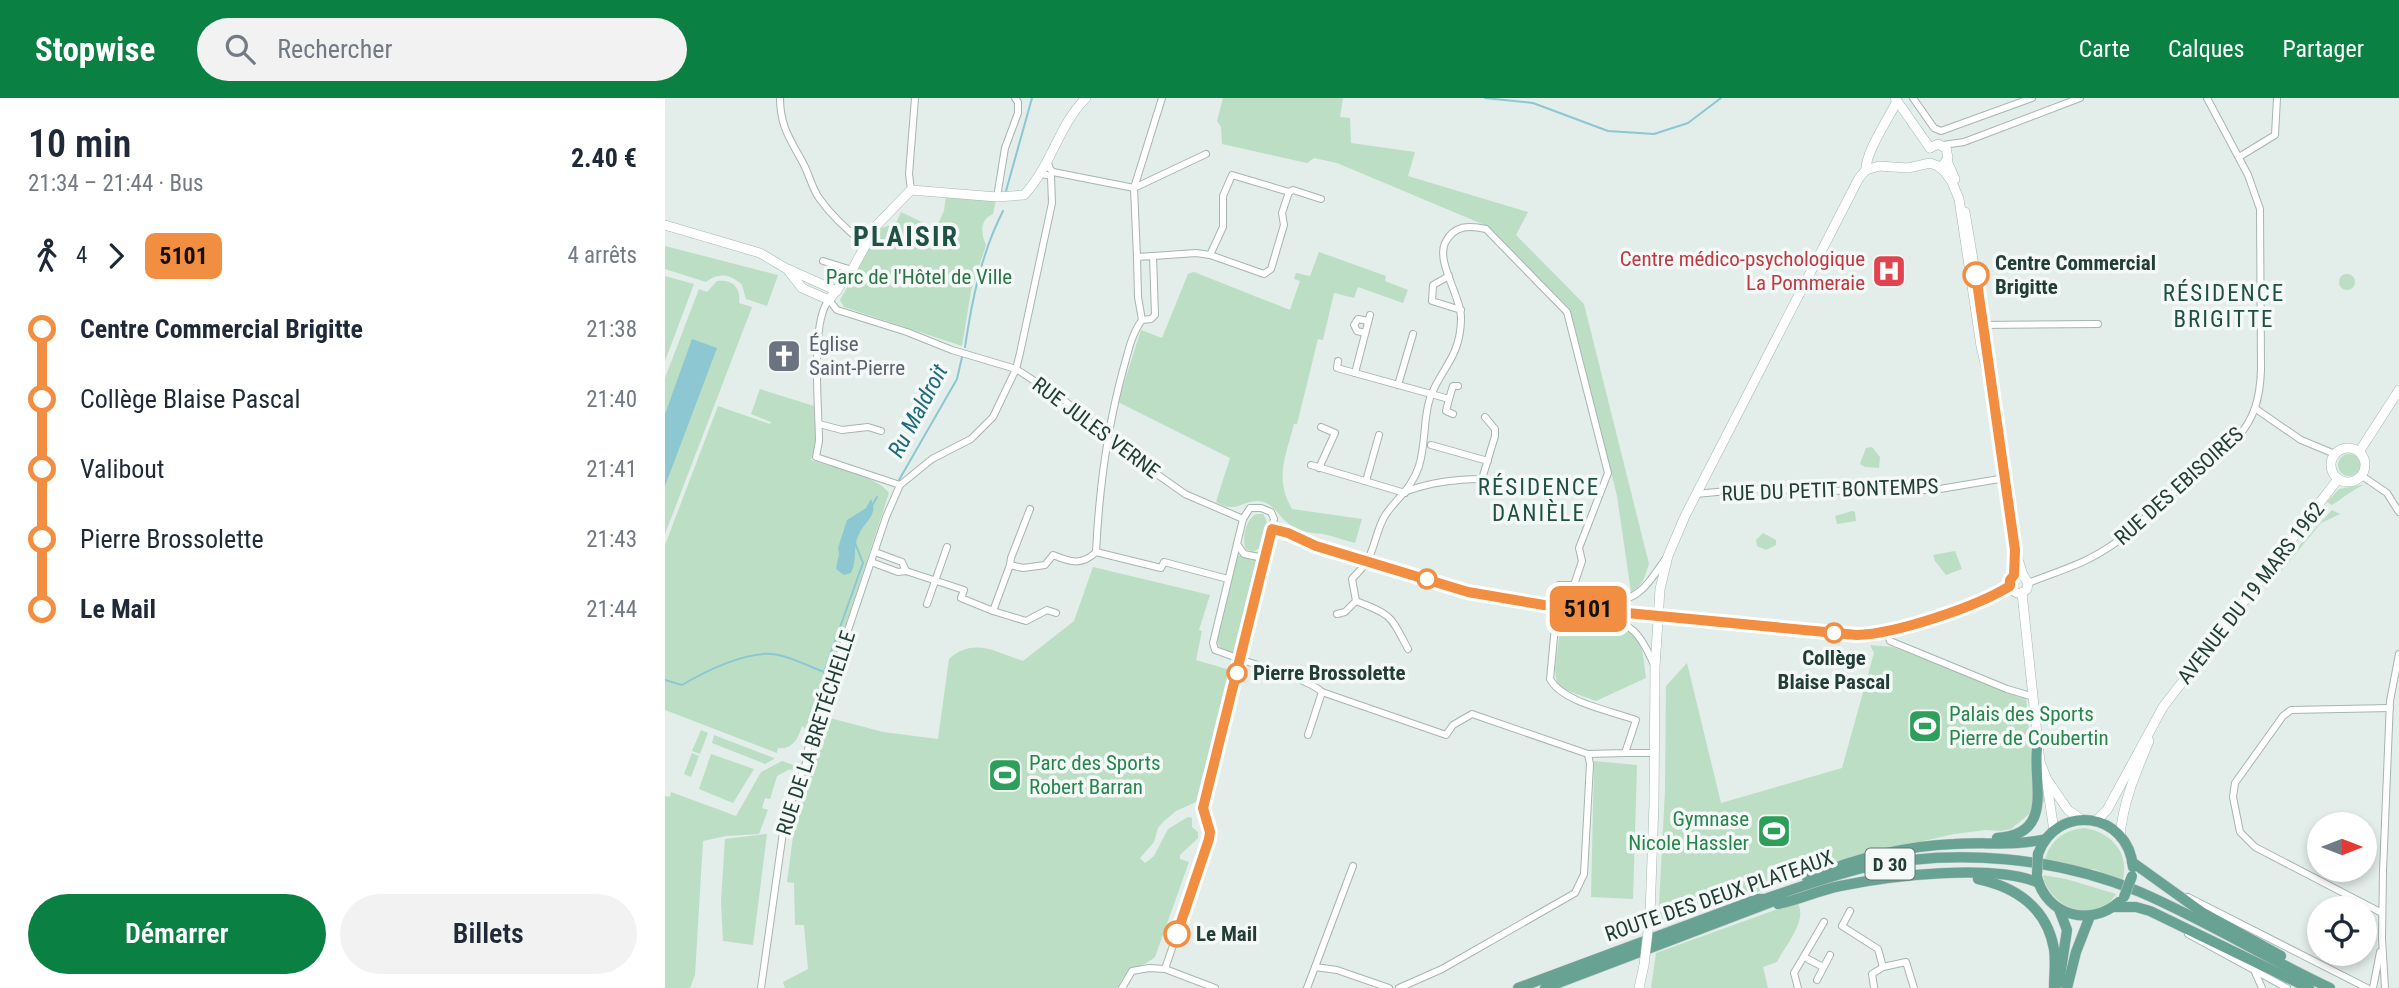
<!DOCTYPE html>
<html lang="fr">
<meta charset="utf-8">
<style>
:root{--surface:#fff;--page:#f2f2f3;--text:#1f2937;--muted:#747a83;--accent:#0b8043}
body{margin:0;font-family:"Roboto Condensed",sans-serif;background:var(--page);color:var(--text);height:100vh;display:flex;flex-direction:column;font-size:26px;white-space:nowrap}
*{box-sizing:border-box;margin:0}
p{font-size:23px;color:var(--muted)}
.icon{flex:none;width:38px;height:38px;fill:none;stroke:currentColor;stroke-width:2;stroke-linecap:round;stroke-linejoin:round}
.map{position:relative;flex:1;overflow:hidden}
.details{display:flex;flex-direction:column;background:var(--surface);width:665px}
.details>*{flex:none}
.badge{padding:0 14px;border-radius:10px;font-size:24px;line-height:46px}
.needle{width:46px;rotate:90deg}
.buttons{position:absolute;left:1642px;top:714px;display:grid;gap:14px}
.buttons a{display:grid;place-items:center;width:70px;height:70px;border-radius:50%;background:var(--surface);box-shadow:0 4px 10px #0003;font-size:35px}
.map>.badge{position:absolute;translate:-50% -50%;box-shadow:0 0 0 4px #fff}
.legs{display:flex;align-items:center;gap:10px;height:77px;padding:0 28px;font-size:23px}
.legs p{margin-inline-start:auto}
.headline{display:flex;align-items:center;justify-content:space-between;height:119px;padding:0 28px}
h1{font-size:38px;font-weight:600;line-height:52px}
.primary-button{display:flex;gap:14px;margin-top:auto;padding:14px 28px}
.primary-button a{flex:1;height:80px;border-radius:42px;background:var(--accent);color:#fff;font-size:28px;font-weight:600;line-height:80px;text-align:center}
.primary-button a+a{background:var(--page);color:var(--text)}
ul{padding:0 28px;list-style:none}
li{display:flex;align-items:center;gap:24px;height:70px;font-size:26px}
li i{display:grid;place-items:center;width:10px;height:100%;margin:0 9px;background:currentColor}
li i::after{content:'';width:18px;height:18px;margin:-9px;border:5px solid;border-radius:50%;background:var(--surface)}
li p{margin-inline-start:auto}
li:first-child i{background:linear-gradient(#0000 50%,currentColor 0)}
li:last-child i{background:linear-gradient(currentColor 50%,#0000 0)}
header{display:flex;align-items:center;gap:42px;box-sizing:border-box;height:98px;padding:0 35px;background:var(--accent);color:#fff}
header strong{font-size:33px}
nav{display:flex;gap:38px;margin-inline-start:auto;font-size:24px}
.search{width:490px;height:63px;background:var(--page);display:flex;align-items:center;gap:18px;box-sizing:border-box;padding:0 24px;border-radius:38px;color:var(--muted);font-size:26px}
main{display:flex;flex:1;min-height:0}
.map>svg:first-child{display:block}
.green{fill:#bcdec5}
.water{fill:#8cc7d2}
.lines{fill:none;stroke-linecap:round;stroke-linejoin:round}
.stream{stroke:#8cc7d2;stroke-width:2}
.street-casing{stroke:#a6b5b0;stroke-width:8}
.secondary-casing{stroke:#a2b9b1;stroke-width:10}
.primary-casing{stroke:#c1c9c7;stroke-width:11}
.street{stroke:#fff;stroke-width:6}
.secondary{stroke:#fff;stroke-width:9}
.primary{stroke:#68a293;stroke-width:10}
.secondary-bridge-casing{stroke:#a2b9b1;stroke-width:10;stroke-linecap:butt}
.primary-bridge-casing{stroke:#c1c9c7;stroke-width:11;stroke-linecap:butt}
.secondary-bridge{stroke:#fff;stroke-width:9}
.primary-bridge{stroke:#68a293;stroke-width:10}
.line-1-casing{stroke:#fff;stroke-width:16}
.line-1{stroke:#f28e42;stroke-width:10}
.stop-1-dot{fill:#fff;stroke:#f28e42;stroke-width:3.5}
.labels{text-anchor:middle;dominant-baseline:central;stroke-width:7;stroke-linejoin:round;paint-order:stroke}
.shield{fill:#f4f9f7;stroke:#627671;stroke-width:2}
.shield-label{font-size:19px;font-weight:bold;fill:#233e37}
.health-label{font-size:21px;fill:#be3a42;stroke:#f4f9f7;text-anchor:end}
.stop-label{font-size:21px;font-weight:bold;fill:#233e37;stroke:#f4f9f7;text-anchor:start}
.park-label{font-size:21px;fill:#2d7549;stroke:#f4f9f7}
.worship-label{font-size:21px;fill:#5b616d;stroke:#f4f9f7;text-anchor:start}
.street-label{font-size:21px;fill:#233e37;stroke:#f4f9f7}
.leisure-label{font-size:21px;fill:#27864d;stroke:#f4f9f7;text-anchor:start}
.neighbourhood-label{font-size:23px;letter-spacing:2px;fill:#1f5144;stroke:#f4f9f7}
.water-label{font-size:23px;font-style:italic;fill:#1d6b7b;stroke:#f4f9f7}
.district-label{font-size:28px;font-weight:bold;letter-spacing:2px;fill:#1f5144;stroke:#f4f9f7}
</style>
<header>
<strong>Stopwise</strong>
<div class="search"><svg class="icon" aria-label="search" viewBox="0 0 24 24"><circle cx="10" cy="10" r="6"/><path d="M15 15l6 6"/></svg>Rechercher</div>
<nav><a>Carte</a><a>Calques</a><a>Partager</a></nav>
</header>
<main>
<section class="details">
<div class="headline"><div><h1>10 min</h1><p>21:34 – 21:44 · Bus</p></div><b>2.40 €</b></div>
<div class="legs"><svg class="icon" aria-label="walk" viewBox="0 0 24 24"><circle cx="13" cy="4" r="2"/><path d="M13 8l-2 6 4 7M11 14l-3 7M7 12l3-4h3l4 4"/></svg>4<svg class="icon" aria-label="forward" viewBox="0 0 24 24"><path d="M9 5l7 7-7 7"/></svg><b class="badge" style="background:#f28e42;color:#111">5101</b><p>4 arrêts</p></div>
<ul>
<li><i style="color:#f28e42"></i><b>Centre Commercial Brigitte</b><p>21:38</p></li>
<li><i style="color:#f28e42"></i><span>Collège Blaise Pascal</span><p>21:40</p></li>
<li><i style="color:#f28e42"></i><span>Valibout</span><p>21:41</p></li>
<li><i style="color:#f28e42"></i><span>Pierre Brossolette</span><p>21:43</p></li>
<li><i style="color:#f28e42"></i><b>Le Mail</b><p>21:44</p></li>
</ul>
<div class="primary-button"><a>Démarrer</a><a>Billets</a></div>
</section>
<div class="map">
<svg width="1734" height="890" viewBox="0 0 1734 890">
<rect width="100%" height="100%" fill="#e3ede9"/>
<g class="green">
<path d="M558,0H678L675,19L685,20L686,45L750,54L743,78L863,114L851,137L919,206L984,466C980,477 978,489 966,494L952,398L906,214L903,209L822,128L672,65L649,60L642,65L557,46L556,29L552,23Z"/>
<path d="M281,97L331,102L328,116C314,122 316,136 321,147L306,193L297,248L179,209L175,202L214,131L231,125L236,114L265,128L274,124L279,113Z"/>
<path d="M0,148L113,177L102,208L81,201L77,187C66,176 54,174 41,184L0,171Z"/>
<path d="M654,154L721,178L720,183L743,192L738,205L693,189L689,200L669,195L658,242L653,241L632,326H629C621,358 609,380 627,411L697,421L690,445C680,443 669,438 658,436C645,435 639,434 627,428C614,421 610,404 593,403C575,403 572,416 551,404L565,360L453,304L476,232L497,240L523,176L529,174L625,212L635,183L629,181L631,175L645,178Z"/>
<circle cx="1682" cy="184" r="8"/>
<path d="M0,178L29,186L0,263Z"/>
<path d="M52,183C68,181 76,190 74,205L87,209L0,436V280L34,191L42,194Z"/>
<path d="M95,291L149,308L151,343L146,362C166,369 213,378 224,395L144,639L140,637L141,631L137,628C133,640 128,652 113,650L112,655L0,612V447L53,308L105,326L106,324L86,316Z"/>
<path d="M1207,349L1215,359L1214,370L1200,369L1195,366L1201,350Z"/>
<circle cx="1684" cy="367" r="11"/>
<path d="M1695,387H1699C1688,391 1677,401 1667,407L1662,404L1674,391Z"/>
<path d="M1667,412L1675,416L1656,425L1598,495L1635,447Z"/>
<path d="M1187,413L1190,414L1191,423L1172,426L1170,418Z"/>
<path d="M591,416H598L603,426L598,448L588,454L581,451C576,440 581,422 591,416Z"/>
<path d="M1098,435L1111,442V447L1101,452L1092,448L1091,442Z"/>
<path d="M1290,453L1297,471L1281,477L1270,463L1268,457Z"/>
<path d="M572,457L597,463L572,552L568,555C559,554 553,551 552,542Z"/>
<path d="M428,469L545,497L534,532L537,533L531,562L565,572L531,704L511,713L499,723L493,730L489,744L475,760L480,765L489,758L503,731L523,719L527,720V729L533,734V740L515,757V761L524,764L490,859C475,872 462,866 453,890H120L118,884L143,871L139,827H130L129,785L122,784L128,739L123,738L158,625L165,620L218,634L273,641L284,561C309,539 330,554 358,563L409,523Z"/>
<path d="M901,519C920,523 963,525 973,543C979,553 979,568 981,580L931,603L898,591L892,586L890,571L896,524Z"/>
<path d="M1205,547L1228,549L1361,600L1367,663L1380,685V703L1346,731L1336,733L1321,732L1289,736L1175,762L1089,795L1062,799L993,827L1000,692L1001,588L1022,565L1056,705L1177,670L1209,555Z"/>
<path d="M36,632L43,635L35,656L27,653Z"/>
<path d="M49,637L109,660V661L100,666L47,645Z"/>
<path d="M27,655L34,658L26,679L19,676Z"/>
<path d="M46,656L89,671L68,705L34,691Z"/>
<path d="M117,663L134,669L133,674L125,671L112,678L105,701L100,700L97,710L103,712L94,736L61,738L38,743L30,877L25,890H0V698L5,699L6,694L71,718L96,674Z"/>
<path d="M929,663L972,667L968,801L926,799Z"/>
<path d="M1419,730C1447,734 1466,756 1457,785L1447,782L1440,776L1429,771L1412,772L1380,763C1384,743 1399,732 1419,730Z"/>
<path d="M102,736L88,847L58,843L56,803L60,741Z"/>
<path d="M1378,777L1401,781L1451,796C1432,829 1383,809 1378,777Z"/>
<path d="M1132,804C1144,821 1120,848 1112,864L1098,869L1103,890H986L991,855Z"/>
</g>
<g class="water">
<path d="M27,241L52,250L0,388V316Z"/>
<path d="M206,401C214,417 200,423 194,436C187,449 193,461 186,475L179,477L171,471L174,456L173,450L182,422L201,410Z"/>
</g>
<g class="lines">
<g class="stream">
<path d="M820,0L868,5L943,33L989,36L1023,25L1056,0"/>
<path d="M341,93L367,0"/>
<path d="M300,249C307,202 316,156 338,113"/>
<path d="M234,382L292,281L297,259"/>
<path d="M208,406L212,399"/>
<path d="M0,582L17,587C39,574 79,554 106,556C123,557 143,568 159,574L198,465L190,445"/>
</g>
<g class="street-casing">
<g id="street">
<path d="M115,0C115,28 125,41 138,65C144,76 147,90 154,100C166,117 183,133 200,146"/>
<path d="M1248,0L1269,30L1276,33L1367,0"/>
<path d="M1278,47L1299,44L1415,0"/>
<path d="M1574,59L1610,37L1612,0"/>
<path d="M383,65L385,71L388,74L469,90"/>
<path d="M469,90L541,56"/>
<path d="M246,92L244,76L250,0"/>
<path d="M624,94L628,92L656,101"/>
<path d="M332,99L340,50L353,15V4L350,0"/>
<path d="M488,158L531,155L545,157L599,176L606,171L619,127L617,115L624,94L567,77L558,98V129L545,157"/>
<path d="M488,158L490,217L486,221L477,222L473,199L472,159Z"/>
<path d="M472,159L469,90L497,0"/>
<path d="M158,163L187,172"/>
<path d="M784,178L768,187L767,203L796,212"/>
<path d="M705,217L690,275L784,301L788,288H793"/>
<path d="M1313,227L1433,226"/>
<path d="M700,235L692,233L689,227L693,221L703,223"/>
<path d="M673,263L672,270L690,275"/>
<path d="M733,287L748,236"/>
<path d="M784,301L781,313L788,316"/>
<path d="M1591,311L1636,342L1670,356"/>
<path d="M154,326L177,332L203,329L216,333"/>
<path d="M766,347L823,363"/>
<path d="M646,367L740,395"/>
<path d="M654,370L670,335L656,329"/>
<path d="M1697,378L1722,395L1734,414"/>
<path d="M701,383L714,337"/>
<path d="M235,387L151,359L154,343C154,313 145,223 164,202L172,212L242,234L287,252L351,271L399,302L448,345L520,396L578,421"/>
<path d="M742,393C767,384 791,381 817,381L830,338V331L820,319"/>
<path d="M1031,396L1083,391L1231,394L1275,391L1340,380"/>
<path d="M607,431L623,435L651,448L803,494L879,507L1192,537C1231,536 1311,509 1345,488"/>
<path d="M572,446L579,456L593,459L601,451"/>
<path d="M210,454L237,464L241,473"/>
<path d="M431,454C434,393 442,331 458,272C463,255 466,237 477,222"/>
<path d="M431,454L496,470L499,464L563,481"/>
<path d="M206,464L233,474L241,473L299,492L296,500L328,513L345,467L358,470L380,467L388,457C405,464 417,468 431,454"/>
<path d="M345,467L346,460L365,411"/>
<path d="M1363,485C1399,471 1421,466 1453,443L1572,340C1590,320 1595,299 1596,272L1595,111L1583,77L1542,0"/>
<path d="M691,503C727,517 725,517 743,551"/>
<path d="M262,506L282,449"/>
<path d="M935,510C977,497 976,496 1001,460"/>
<path d="M328,513L361,523L382,512L391,515"/>
<path d="M934,514C968,529 974,532 989,567"/>
<path d="M1222,534L1225,543L1342,591L1369,599"/>
<path d="M643,637L657,594"/>
<path d="M960,655H989"/>
<path d="M1523,799L1702,890"/>
<path d="M1185,813L1177,828L1213,851L1218,869L1241,864L1249,890"/>
<path d="M1717,815L1590,749L1575,734L1568,699L1570,685L1618,618L1626,612L1725,610"/>
<path d="M1523,836L1622,890"/>
<path d="M1139,859L1158,869"/>
<path d="M650,869L688,768"/>
<path d="M500,871L550,890"/>
<path d="M1590,874L1597,890"/>
<path d="M1152,882L1165,857"/>
<path d="M1209,889L1207,876L1218,869"/>
<path d="M96,890L120,720L141,665L143,651L221,419L235,387L267,361L306,341L328,319L351,271L355,255L387,105L386,78L377,76"/>
<path d="M457,890L467,873L484,870L500,871L544,741L545,734L538,710L573,570L575,561L607,431L609,421L606,414L596,410H585L578,421L548,545L550,552L575,561C596,569 643,581 657,594L781,637L788,627L807,616L923,656L960,655L971,622C946,613 897,604 885,581L894,487H909L917,463L914,450L943,375L902,214L821,131C804,127 789,127 780,145C771,165 797,199 796,222C795,260 776,270 765,300C758,321 761,346 754,368C747,390 733,399 721,416C711,431 710,451 701,465C697,471 691,476 687,481L691,503L680,514L672,516"/>
<path d="M642,890L650,869L672,872L724,890"/>
<path d="M734,890L777,871L910,795L919,776L925,666L923,656"/>
<path d="M1133,890L1129,875L1159,824"/>
<path d="M1708,890L1715,854"/>
<path d="M1720,890L1717,841L1718,773L1725,603L1734,556"/>
</g>
</g>
<g class="secondary-casing">
<g id="secondary">
<path d="M1230,0L1265,50"/>
<path d="M1265,50L1273,46L1281,50L1283,60L1278,67"/>
<path d="M1282,63L1290,81"/>
<path d="M1201,72C1200,55 1224,20 1232,3"/>
<path d="M1300,114L1318,221"/>
<path d="M0,127L95,155L122,171L137,190L164,202L187,172L211,128L246,92L332,99L359,97C387,67 394,26 421,0"/>
<path d="M123,171L172,193"/>
<path d="M1326,291L1350,452L1358,477L1363,485L1362,491L1357,495"/>
<circle cx="1683" cy="367" r="17"/>
<path d="M1694,354L1734,292"/>
<path d="M1349,477L1344,485C1345,492 1350,496 1357,495"/>
<path d="M1357,495L1375,664L1381,679L1389,733"/>
<path d="M1383,683L1403,712L1417,722"/>
<path d="M1431,723L1442,712L1498,609L1673,381"/>
<path d="M1455,738C1458,704 1471,674 1484,643"/>
<path d="M985,817L989,705L990,569L995,491L1003,458L1020,418L1194,80L1201,72L1214,68L1243,70L1265,65L1273,68L1280,74L1287,84L1294,101L1316,248L1327,295"/>
<path d="M974,890L979,867"/>
</g>
</g>
<g class="primary-casing">
<g id="primary">
<path d="M1332,740C1393,736 1365,681 1373,643"/>
<path d="M1373,756C1392,704 1463,714 1468,769"/>
<path d="M1467,764L1538,815L1616,858"/>
<path d="M1372,779C1381,817 1425,830 1454,804"/>
<path d="M1142,780C1189,761 1238,748 1289,746C1320,744 1352,748 1381,741"/>
<path d="M1313,781C1351,789 1382,810 1389,851C1391,864 1389,877 1389,890"/>
<path d="M1113,806C1134,802 1154,792 1175,788C1224,778 1329,765 1374,785"/>
<path d="M1449,809H1471L1485,813L1644,890"/>
<path d="M1394,811L1402,832L1394,885"/>
<path d="M853,890L1093,801H1100C1134,789 1168,777 1202,769C1291,750 1391,759 1475,794C1540,822 1601,860 1665,890"/>
<path d="M880,890L1117,800"/>
<path d="M1402,890L1411,854L1425,818"/>
</g>
</g>
<use href="#street" class="street"/>
<use href="#secondary" class="secondary"/>
<use href="#primary" class="primary"/>
<g class="secondary-bridge-casing">
<path id="secondary-bridge" d="M979,867L985,817"/>
</g>
<g class="primary-bridge-casing">
<g id="primary-bridge">
<path d="M1372,776L1373,756"/>
<path d="M1459,799L1467,778"/>
</g>
</g>
<use href="#secondary-bridge" class="secondary-bridge"/>
<use href="#primary-bridge" class="primary-bridge"/>
</g>
<g class="lines">
<g class="line-1-casing">
<path id="line-1" d="M512,836L544,741L545,734L538,710L607,431L623,435L651,448L803,494L879,507L1192,537C1230,536 1311,509 1345,488V482L1349,477L1350,452L1311,177"/>
</g>
<use href="#line-1" class="line-1"/>
</g>
<defs>
<g id="hospital-square" transform="scale(1.75)"><rect x="-9" y="-9" width="18" height="18" rx="4" fill="#e0444e" stroke="#f4f9f7"/><path d="M-5-5h3v3.5h4V-5h3V5h-3V1.5h-4V5h-3Z" fill="#fff"/></g>
<g id="church-square" transform="scale(1.75)"><rect x="-9" y="-9" width="18" height="18" rx="4" fill="#6b7280" stroke="#f4f9f7"/><path d="M-1.2-6h2.4v3.5h3.3v2.4h-3.3V6h-2.4V-.1h-3.3v-2.4h3.3Z" fill="#fff"/></g>
<g id="stadium-square" transform="scale(1.75)"><rect x="-9" y="-9" width="18" height="18" rx="4" fill="#2e9e5b" stroke="#f4f9f7"/><path d="M0-5a6.5 5 0 1 0 0 10a6.5 5 0 1 0 0-10ZM-3.5-1.8h7v3.6h-7Z" fill="#fff"/></g>
</defs>
<g fill-rule="evenodd">
<use href="#hospital-square" x="1224" y="173"/>
<use href="#church-square" x="119" y="258"/>
<use href="#stadium-square" x="1260" y="628"/>
<use href="#stadium-square" x="340" y="677"/>
<use href="#stadium-square" x="1109" y="733"/>
</g>
<g class="stop-1-dot">
<circle cx="1311" cy="177" r="12"/>
<circle cx="762" cy="481" r="9"/>
<circle cx="1169" cy="535" r="9"/>
<circle cx="572" cy="575" r="9"/>
<circle cx="512" cy="836" r="12"/>
</g>
<g class="labels">
<rect class="shield" x="1200.5" y="750.5" width="49" height="31" rx="5"/>
<g class="shield-label">
<text x="1225" y="766">D 30</text>
</g>
<g class="health-label">
<text x="1200" y="161">Centre médico-psychologique<tspan x="1200" dy="24">La Pommeraie</tspan></text>
</g>
<g class="stop-label">
<text x="1330" y="165">Centre Commercial<tspan x="1330" dy="24">Brigitte</tspan></text>
<text x="1169" y="560" text-anchor="middle">Collège<tspan x="1169" dy="24">Blaise Pascal</tspan></text>
<text x="588" y="575">Pierre Brossolette</text>
<text x="531" y="836">Le Mail</text>
</g>
<g class="park-label">
<text x="254" y="179">Parc de l'Hôtel de Ville</text>
</g>
<g class="worship-label">
<text x="144" y="246">Église<tspan x="144" dy="24">Saint-Pierre</tspan></text>
</g>
<g class="street-label">
<text transform="translate(431 330) rotate(37)">RUE JULES VERNE</text>
<text transform="translate(1514 388) rotate(-42)">RUE DES EBISOIRES</text>
<text transform="translate(1165 392) rotate(-2)">RUE DU PETIT BONTEMPS</text>
<text transform="translate(1586 495) rotate(-52)">AVENUE DU 19 MARS 1962</text>
<text transform="translate(151 635) rotate(-72)">RUE DE LA BRETÉCHELLE</text>
<text transform="translate(1054 798) rotate(-19)">ROUTE DES DEUX PLATEAUX</text>
</g>
<g class="leisure-label">
<text x="1284" y="616">Palais des Sports<tspan x="1284" dy="24">Pierre de Coubertin</tspan></text>
<text x="364" y="665">Parc des Sports<tspan x="364" dy="24">Robert Barran</tspan></text>
<text x="1084" y="721" text-anchor="end">Gymnase<tspan x="1084" dy="24">Nicole Hassler</tspan></text>
</g>
<g class="neighbourhood-label">
<text x="1559" y="195">RÉSIDENCE<tspan x="1559" dy="26">BRIGITTE</tspan></text>
<text x="874" y="389">RÉSIDENCE<tspan x="874" dy="26">DANIÈLE</tspan></text>
</g>
<g class="water-label">
<text transform="translate(253 313) rotate(-62)">Ru Maldroit</text>
</g>
<g class="district-label">
<text x="241" y="138">PLAISIR</text>
</g>
</g>
</svg>
<div class="buttons">
<a><svg class="needle" viewBox="-14 -14 28 28"><path d="M0-13l5 13h-10z" fill="#e53935"/><path d="M0 13l5-13h-10z" fill="#747a83"/></svg></a>
<a><svg class="icon" aria-label="locate" viewBox="0 0 24 24"><circle cx="12" cy="12" r="6"/><path d="M12 2v4M12 18v4M2 12h4M18 12h4"/></svg></a>
</div>
<b class="badge" style="left:923px;top:511px;background:#f28e42;color:#111">5101</b>
</div>
</main>
